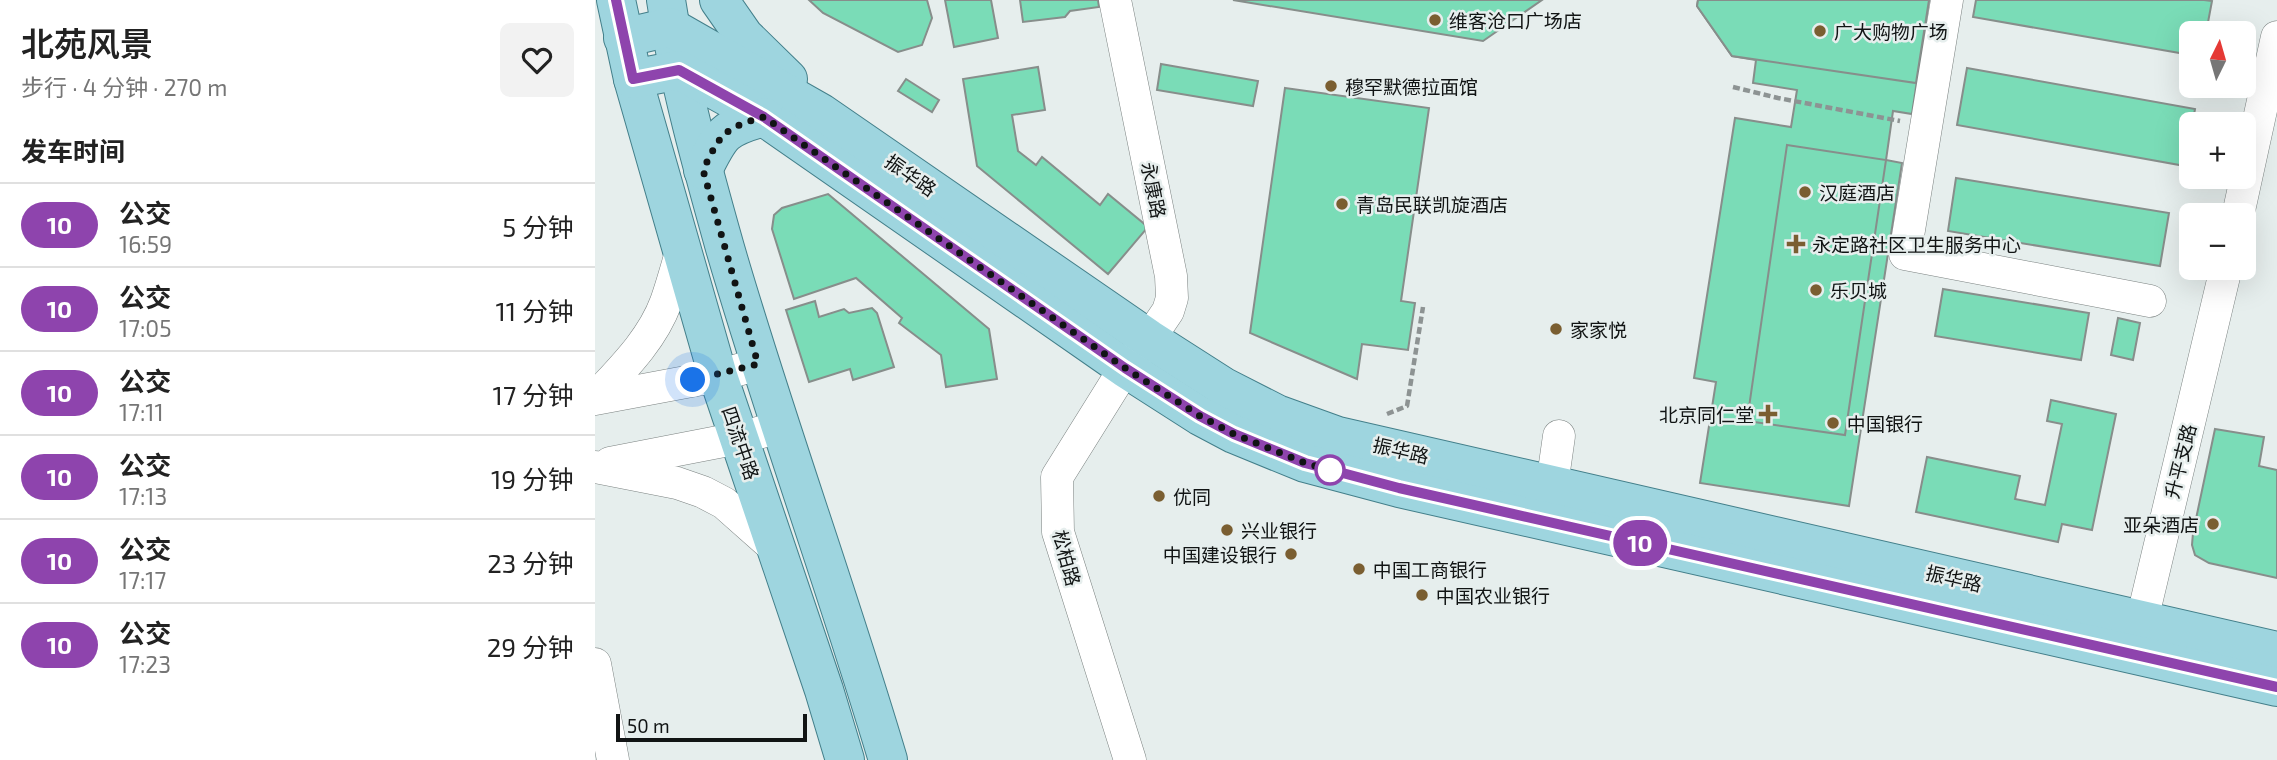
<!DOCTYPE html>
<html lang="zh">
<meta charset="utf-8">
<style>
:root{--surface:#fff;--page:#f2f2f2;--text:#222;--muted:#767676;--line:#e0e0e0}
body{margin:0;font-family:"Exo 2","Noto Sans SC",sans-serif;background:var(--page);color:var(--text);height:100vh;display:flex;flex-direction:column;font-size:26px;white-space:nowrap}
*{box-sizing:border-box;margin:0}
p{font-size:23px;color:var(--muted)}
.icon{flex:none;width:38px;height:38px;fill:none;stroke:currentColor;stroke-width:2;stroke-linecap:round;stroke-linejoin:round}
.map{position:relative;flex:1;overflow:hidden}
.side{display:flex;flex-direction:column;background:var(--surface);width:595px}
.side>*{flex:none}
.badge{padding:0 14px;border-radius:23px;font-size:24px;line-height:46px}
.needle{width:46px;rotate:5deg}
.buttons{position:absolute;left:1584px;top:21px;display:grid;gap:14px}
.buttons a{display:grid;place-items:center;width:77px;height:77px;border-radius:10px;background:var(--surface);box-shadow:0 7px 28px #0002;font-size:35px}
.scale{position:absolute;left:21px;bottom:18px;width:191px;box-sizing:border-box;padding-left:7px;border:4px solid #111414;border-top:0;font-size:19px;line-height:24px;white-space:nowrap;color:#111414;-webkit-text-stroke:5px #e6eeed;paint-order:stroke}
.you{position:absolute;width:35px;height:35px;margin:-18px;border:5px solid #fff;border-radius:50%;background:#1a73e8;box-shadow:0 0 0 10px #1a73e833}
.map>.badge{position:absolute;translate:-50% -50%;box-shadow:0 0 0 4px #fff}
h2{padding:0 21px;font-size:26px;line-height:63px}
.round{display:grid;place-items:center;flex:none;width:74px;height:74px;border-radius:10px;background:var(--page)}
.head{display:flex;align-items:center;justify-content:space-between;height:119px;padding:0 21px}
h1{font-size:33px;font-weight:600;line-height:52px}
ul{padding:0;list-style:none}
li{display:flex;align-items:center;gap:21px;height:84px;padding:0 21px;border-top:2px solid var(--line)}
li div{flex:1}
li b{display:block;font-size:26px}
li em{font-style:normal}
li .badge{min-width:77px;font-weight:700;text-align:center}
main{display:flex;flex:1;min-height:0}
.map>svg:first-child{display:block}
.building{fill:#7adcb7;stroke:#878e8b;stroke-width:2}
.lines{fill:none;stroke-linecap:round;stroke-linejoin:round}
.minor-casing{stroke:#7b8281;stroke-width:33}
.major-casing{stroke:#437f8a;stroke-width:40}
.path{stroke:#8d9393;stroke-width:4.5;stroke-dasharray:7 3.5;stroke-linecap:butt}
.minor{stroke:#fff;stroke-width:32}
.major{stroke:#9ed5df;stroke-width:38}
.line-casing{stroke:#fff;stroke-width:16}
.line{stroke:#8e44ad;stroke-width:10}
.walk{stroke:#111414;stroke-width:7;stroke-dasharray:0 12.6}
.poi-dot{fill:#7a5e31;stroke:#e6eeed;stroke-width:2.5}
.stop-dot{fill:#fff;stroke:#8e44ad;stroke-width:3.5}
.labels{text-anchor:middle;dominant-baseline:central;stroke-width:5;stroke-linejoin:round;paint-order:stroke}
.poi-label{font-size:19px;fill:#111414;stroke:#e6eeed;text-anchor:start}
.street-label{font-size:19px;fill:#111414;stroke:#e6eeed}
</style>
<main>
<section class="side">
<div class="head"><div><h1>北苑风景</h1><p>步行 · 4 分钟 · 270 m</p></div><a class="round"><svg class="icon" aria-label="heart" viewBox="0 0 24 24"><path d="M12 20l-8-8c-3-5 5-10 8-4 3-6 11-1 8 4z"/></svg></a></div>
<h2>发车时间</h2>
<ul>
<li><span class="badge" style="background:#8e44ad;color:#fff">10</span><div><b>公交</b><p>16:59</p></div><em>5 分钟</em></li>
<li><span class="badge" style="background:#8e44ad;color:#fff">10</span><div><b>公交</b><p>17:05</p></div><em>11 分钟</em></li>
<li><span class="badge" style="background:#8e44ad;color:#fff">10</span><div><b>公交</b><p>17:11</p></div><em>17 分钟</em></li>
<li><span class="badge" style="background:#8e44ad;color:#fff">10</span><div><b>公交</b><p>17:13</p></div><em>19 分钟</em></li>
<li><span class="badge" style="background:#8e44ad;color:#fff">10</span><div><b>公交</b><p>17:17</p></div><em>23 分钟</em></li>
<li><span class="badge" style="background:#8e44ad;color:#fff">10</span><div><b>公交</b><p>17:23</p></div><em>29 分钟</em></li>
</ul>
</section>
<div class="map">
<svg width="1682" height="760" viewBox="0 0 1682 760">
<rect width="100%" height="100%" fill="#e6eeed"/>
<g class="building">
<path d="M214,0H332L337,18L327,45L303,52L228,13Z"/>
<path d="M350,0H396L403,38L359,47Z"/>
<path d="M425,0H503L504,7L475,11L470,17L428,22Z"/>
<path d="M638,0H947L888,41Z"/>
<path d="M1103,0H1334L1317,114L1298,111L1291,160L1307,163L1254,506L1105,483L1121,382L1099,378L1140,118L1196,127L1202,90L1158,83L1161,60L1137,56L1102,6Z"/>
<path d="M1103,0H1334L1321,83L1137,56L1102,6Z"/>
<path d="M1381,0H1609L1617,1L1611,33H1596V55L1378,17Z"/>
<path d="M566,64L663,81L658,106L562,90Z"/>
<path d="M443,67L450,110L417,115L423,151L441,165L447,157L505,205L513,194L553,227L513,274L382,166L368,79Z"/>
<path d="M1372,68L1600,109L1590,166L1362,125Z"/>
<path d="M311,79L344,100L337,112L303,91Z"/>
<path d="M690,88L834,108L806,301L820,303L813,350L767,344L762,379L655,333Z"/>
<path d="M1192,145L1291,160L1250,435L1152,421Z"/>
<path d="M1361,178L1574,213L1565,266L1353,231Z"/>
<path d="M233,194L394,329L402,379L351,387L346,355L304,323L307,318L261,278L199,299L177,229L179,215L187,208Z"/>
<path d="M1348,289L1494,313L1486,360L1340,336Z"/>
<path d="M220,301L224,317L249,309L254,313L277,308L282,313L299,367L258,380L255,369L214,382L191,310Z"/>
<path d="M1523,318L1545,323L1538,360L1516,355Z"/>
<path d="M1456,400L1521,414L1497,530L1467,524L1463,542L1321,512L1332,457L1425,476L1420,499L1450,505L1467,424L1452,421Z"/>
<path d="M1620,429L1669,437L1664,466L1682,470V578L1614,563L1600,555L1597,545L1598,533Z"/>
</g>
<g class="lines">
<g class="minor-casing">
<g id="minor">
<path d="M520,0L576,276L577,298L573,311L554,339L530,368L462,477L463,532L535,760"/>
<path d="M1352,0L1310,254L1555,301"/>
<path d="M1643,215L1682,37"/>
<path d="M0,398C27,369 57,340 71,302C77,285 82,267 87,249"/>
<path d="M0,399L123,376L163,364"/>
<path d="M15,463L144,438L185,427"/>
<path d="M0,467L82,483L108,492L129,503L181,549"/>
<path d="M957,485L964,436"/>
<path d="M1542,641L1631,268"/>
<path d="M0,664L18,760"/>
</g>
</g>
<g class="major-casing">
<g id="major">
<path d="M21,0L38,79L123,376L229,690L250,760"/>
<path d="M71,0C84,84 107,166 130,248C180,420 242,588 293,760"/>
<path d="M124,0L149,36L193,79"/>
<path d="M28,38L75,27L226,113L554,339L629,387L682,414L743,436L1682,651"/>
<path d="M38,79L84,70L169,117L530,368L605,416L639,434L710,463L804,488L1682,687"/>
<path d="M108,170C126,133 129,128 169,117"/>
</g>
</g>
<g class="path">
<path d="M1138,87L1183,98L1305,121"/>
<path d="M792,414L812,406L828,307"/>
</g>
<use href="#minor" class="minor"/>
<use href="#major" class="major"/>
</g>
<g class="lines">
<g class="line-casing">
<path id="line" d="M21,0L38,79L84,70L169,117L530,368L605,416L639,434L710,463L804,488L1682,687"/>
</g>
<use href="#line" class="line"/>
<path class="walk" d="M98,380L163,364L108,170C126,133 129,128 169,117L530,368L605,416L639,434L710,463L735,470"/>
</g>
<g class="poi-dot">
<circle cx="840" cy="20" r="7"/>
<circle cx="1225" cy="31" r="7"/>
<circle cx="736" cy="86" r="7"/>
<circle cx="1210" cy="192" r="7"/>
<circle cx="747" cy="204" r="7"/>
<path d="M1197.5 233.5h7v7h7v7h-7v7h-7v-7h-7v-7h7z"/>
<circle cx="1221" cy="290" r="7"/>
<circle cx="961" cy="329" r="7"/>
<path d="M1169.5 403.5h7v7h7v7h-7v7h-7v-7h-7v-7h7z"/>
<circle cx="1238" cy="423" r="7"/>
<circle cx="564" cy="496" r="7"/>
<circle cx="1618" cy="524" r="7"/>
<circle cx="632" cy="530" r="7"/>
<circle cx="696" cy="554" r="7"/>
<circle cx="764" cy="569" r="7"/>
<circle cx="827" cy="595" r="7"/>
</g>
<circle class="stop-dot" cx="735" cy="470" r="14"/>
<g class="labels">
<g class="poi-label">
<text x="854" y="20">维客沧口广场店</text>
<text x="1239" y="31">广大购物广场</text>
<text x="750" y="86">穆罕默德拉面馆</text>
<text x="1224" y="192">汉庭酒店</text>
<text x="761" y="204">青岛民联凯旋酒店</text>
<text x="1217" y="244">永定路社区卫生服务中心</text>
<text x="1235" y="290">乐贝城</text>
<text x="975" y="329">家家悦</text>
<text x="1159" y="414" text-anchor="end">北京同仁堂</text>
<text x="1252" y="423">中国银行</text>
<text x="578" y="496">优同</text>
<text x="1604" y="524" text-anchor="end">亚朵酒店</text>
<text x="646" y="530">兴业银行</text>
<text x="682" y="554" text-anchor="end">中国建设银行</text>
<text x="778" y="569">中国工商银行</text>
<text x="841" y="595">中国农业银行</text>
</g>
<g class="street-label">
<text transform="translate(316 175) rotate(35)">振华路</text>
<text transform="translate(559 190) rotate(79)">永康路</text>
<text transform="translate(146 443) rotate(71)">四流中路</text>
<text transform="translate(806 450) rotate(13)">振华路</text>
<text transform="translate(1585 461) rotate(-76)">升平支路</text>
<text transform="translate(472 558) rotate(75)">松柏路</text>
<text transform="translate(1359 578) rotate(13)">振华路</text>
</g>
</g>
</svg>
<div class="buttons">
<a><svg class="needle" viewBox="-14 -14 28 28"><path d="M0-13l5 13h-10z" fill="#e53935"/><path d="M0 13l5-13h-10z" fill="#767676"/></svg></a>
<a>+</a>
<a>−</a>
</div>
<div class="scale">50 m</div>
<div class="you" style="left:98px;top:380px"></div>
<b class="badge" style="left:1045px;top:543px;background:#8e44ad;color:#fff">10</b>
</div>
</main>
